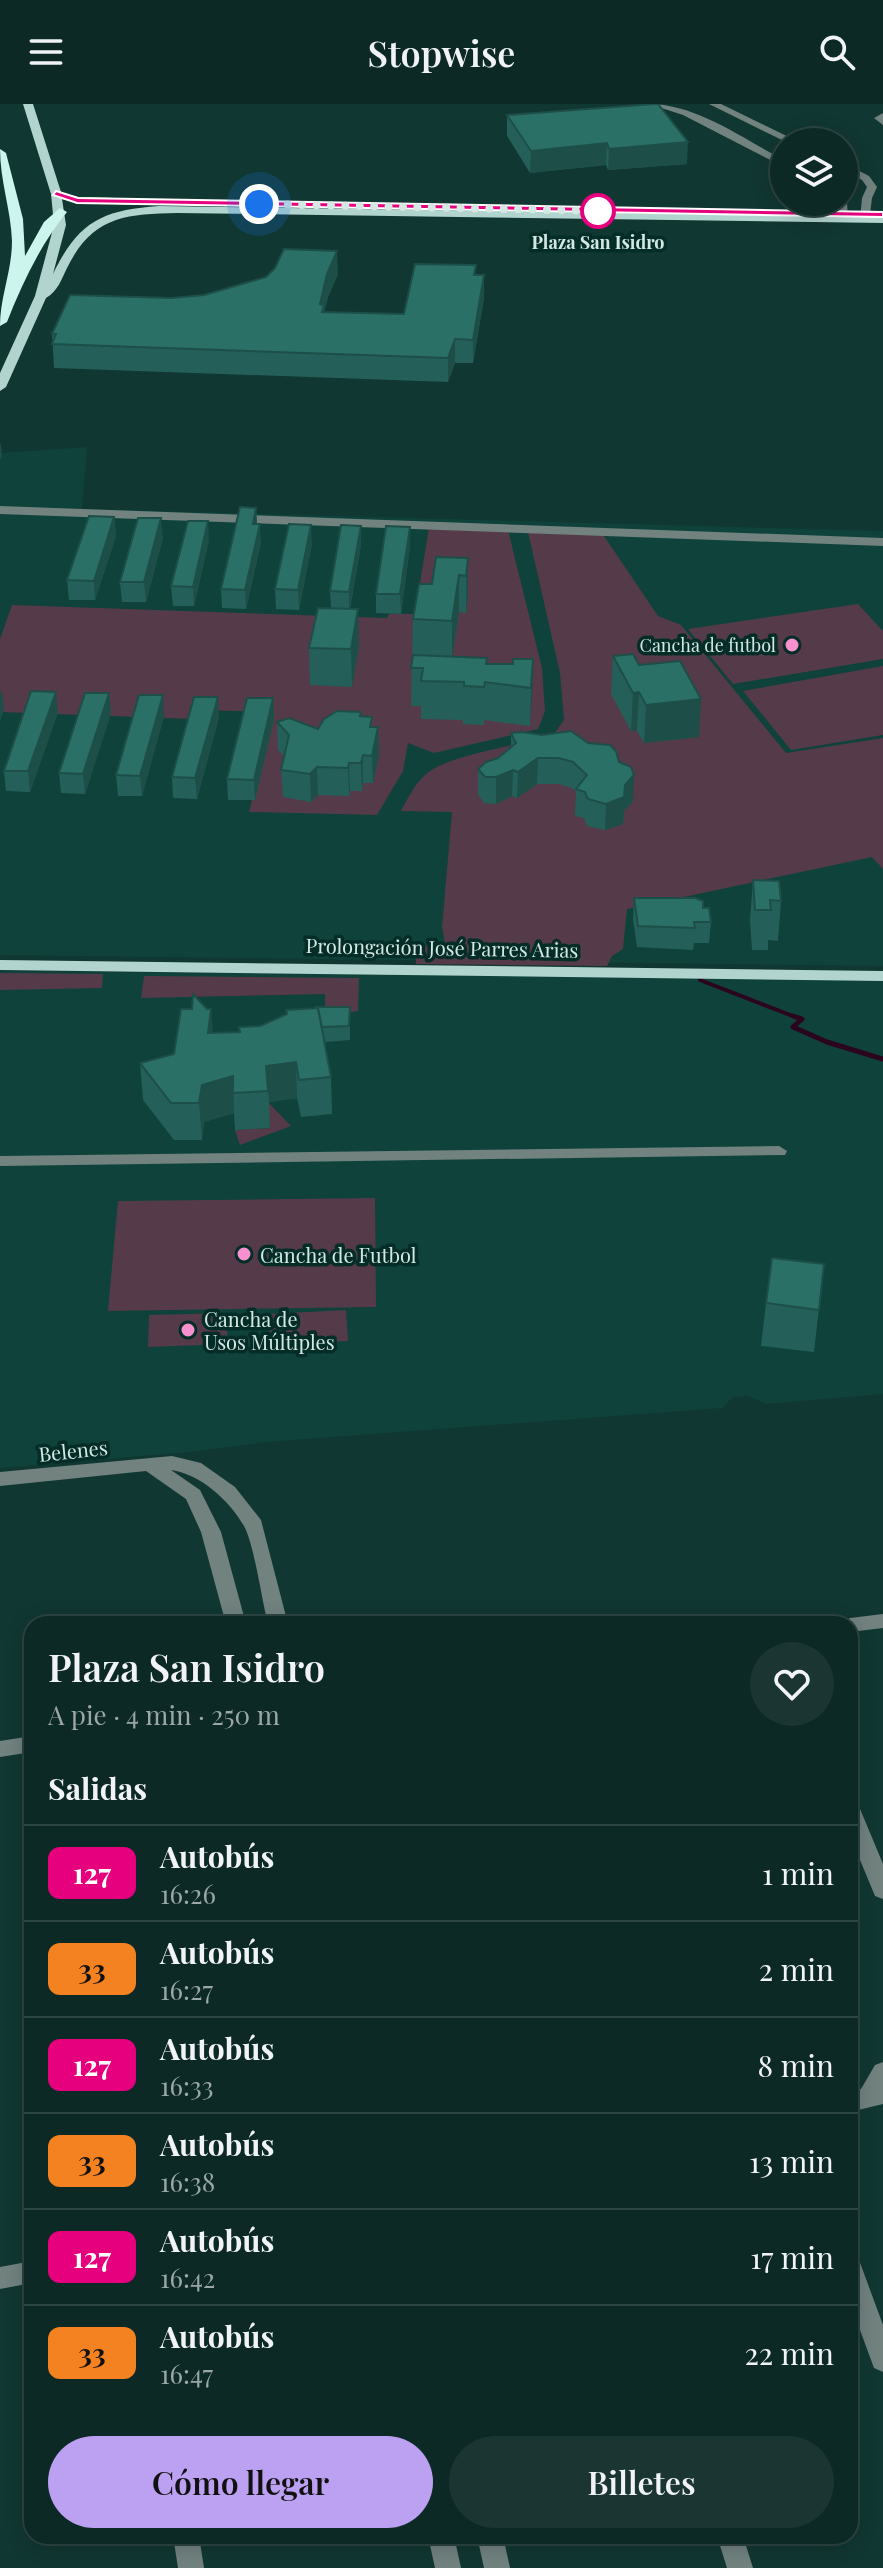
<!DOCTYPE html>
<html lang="es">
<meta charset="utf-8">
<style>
:root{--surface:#0d2926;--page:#1b3532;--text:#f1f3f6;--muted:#9aa6a7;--line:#2d4543;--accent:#bca0f2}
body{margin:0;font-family:"Playfair Display",serif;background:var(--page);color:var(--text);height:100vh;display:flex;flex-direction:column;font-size:30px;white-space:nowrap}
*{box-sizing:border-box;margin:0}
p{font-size:26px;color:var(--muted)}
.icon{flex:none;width:44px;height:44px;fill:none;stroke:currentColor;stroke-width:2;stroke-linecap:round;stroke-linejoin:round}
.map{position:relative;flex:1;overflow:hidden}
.side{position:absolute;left:24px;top:1512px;width:834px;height:928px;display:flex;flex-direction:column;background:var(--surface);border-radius:24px;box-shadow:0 4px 20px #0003,0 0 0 2px var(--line)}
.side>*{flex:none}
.badge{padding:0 16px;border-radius:12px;font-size:28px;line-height:52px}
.controls{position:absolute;left:770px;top:24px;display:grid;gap:16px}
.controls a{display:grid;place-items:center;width:88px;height:88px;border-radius:50%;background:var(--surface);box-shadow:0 4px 20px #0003,0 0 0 2px var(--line);font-size:40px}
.you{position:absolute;width:40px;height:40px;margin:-20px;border:6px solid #fff;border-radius:50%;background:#1a73e8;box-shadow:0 0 0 12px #1a73e833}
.map>.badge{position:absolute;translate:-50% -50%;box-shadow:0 0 0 4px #fff}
h2{padding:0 24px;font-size:30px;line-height:72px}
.round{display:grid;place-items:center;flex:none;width:84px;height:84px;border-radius:42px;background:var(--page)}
.head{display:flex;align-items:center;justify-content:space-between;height:136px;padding:0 24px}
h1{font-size:38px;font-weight:600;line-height:60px}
.primary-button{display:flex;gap:16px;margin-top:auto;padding:16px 24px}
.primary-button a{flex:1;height:92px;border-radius:48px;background:var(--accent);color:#111;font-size:32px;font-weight:600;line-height:92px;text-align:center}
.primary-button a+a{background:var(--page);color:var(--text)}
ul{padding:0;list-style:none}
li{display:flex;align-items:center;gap:24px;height:96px;padding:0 24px;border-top:2px solid var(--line)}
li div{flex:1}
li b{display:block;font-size:30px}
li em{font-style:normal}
li .badge{min-width:88px;font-weight:700;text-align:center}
header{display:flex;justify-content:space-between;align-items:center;height:104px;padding:0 24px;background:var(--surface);font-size:36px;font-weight:600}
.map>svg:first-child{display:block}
.built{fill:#0e423b}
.green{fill:#553a4a}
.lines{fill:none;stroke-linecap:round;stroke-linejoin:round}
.stream-far1{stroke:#2b051e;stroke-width:4}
.stream{stroke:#2b051e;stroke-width:5}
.minor{fill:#71827f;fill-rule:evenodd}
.major{fill:#b2d4ce;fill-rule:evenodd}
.highway{fill:#ccf5ee;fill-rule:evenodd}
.wall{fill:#246059}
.shaded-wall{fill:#1d4e48}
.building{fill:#2a7067;stroke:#1d4e48;stroke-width:2}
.line{fill:#e6007e;stroke:#fff;stroke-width:2}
.walk{stroke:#d3e7e3;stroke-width:8;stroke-dasharray:0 14.4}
.stop-dot{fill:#fff;stroke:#e6007e;stroke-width:4}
.poi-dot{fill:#f790ce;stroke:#052d28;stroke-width:3}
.labels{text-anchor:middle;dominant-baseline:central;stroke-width:7;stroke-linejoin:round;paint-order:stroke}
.far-stop-label{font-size:18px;font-weight:bold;fill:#d3e7e3;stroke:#052d28}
.far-poi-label{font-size:18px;fill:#d3e7e3;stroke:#052d28;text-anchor:end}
.street-label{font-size:20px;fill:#d3e7e3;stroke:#052d28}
.poi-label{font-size:20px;fill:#d3e7e3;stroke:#052d28;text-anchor:start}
</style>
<header><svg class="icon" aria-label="menu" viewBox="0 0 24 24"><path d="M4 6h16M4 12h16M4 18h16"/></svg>Stopwise<svg class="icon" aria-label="search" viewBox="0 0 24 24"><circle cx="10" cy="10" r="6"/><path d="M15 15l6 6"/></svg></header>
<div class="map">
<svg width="883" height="2464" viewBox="0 0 883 2464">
<rect width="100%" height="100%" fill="#113732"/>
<g class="built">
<path d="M87,343L82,405L883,427V862L0,851V349Z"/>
<path d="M0,867L883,875V1290L766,1300L748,1292L733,1293L722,1304L265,1338L189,1348L0,1364Z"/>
</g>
<g class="green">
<path d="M429,423L508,426L542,564L545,607L538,625L434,649L408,639L403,667L377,711L249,708L274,608L196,606L193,615L0,608V535L12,501L387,514L389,510H415Z"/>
<path d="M528,428L602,429L658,512L681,521L786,649L883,634V765L872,753L627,805L623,845L612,852L607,862L416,860V844L445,839L442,823L452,708L401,707C408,694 414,681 425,671C447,650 521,642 554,630L564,616L560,569Z"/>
<path d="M858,500L883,527V555L733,580L688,525Z"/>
<path d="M883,562V631L791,646L743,587Z"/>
<path d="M0,869L103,870L102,884L0,886Z"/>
<path d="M144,872L359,874L358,907L325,912V890L141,894Z"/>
<path d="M268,998L291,1022L240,1041L235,1026L270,1024Z"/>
<path d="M375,1094L376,1203L108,1207L118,1097Z"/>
<path d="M346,1206L348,1237L270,1240L269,1210Z"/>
<path d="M227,1209V1240L148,1243L149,1211Z"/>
</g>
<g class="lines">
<path class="stream-far1" d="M700,876L798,914"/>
<path class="stream" d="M793,912L802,915L793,923L827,938L883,955"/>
<g class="minor">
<path d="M649,0C697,0 743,35 784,56V63L683,11Z"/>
<path d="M709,0H721L799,38H786Z"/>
<path d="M883,9V21L874,14Z"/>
<path d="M844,59L869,72L877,83L872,94L869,118L860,116L862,94L867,83L862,76L844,66Z"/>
<path d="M844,96L847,98L848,115L843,118L838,115L837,98H844Z"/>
<path d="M0,402L883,434V442L0,410Z"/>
<path d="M779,1042L787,1047L785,1051L0,1062V1052Z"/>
<path d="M172,1352L201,1359L235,1383L261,1416L288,1520H268C262,1497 254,1440 244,1422C229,1396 200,1370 171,1366L200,1386L221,1428L246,1520H226L201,1428L186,1395L146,1367L0,1382V1368Z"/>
<path d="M883,1510V1524L850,1528V1520H841L850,1514Z"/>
<path d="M32,1632V1648L0,1653V1637Z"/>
<path d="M850,1698L858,1700L883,1760V1795L875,1792L850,1732Z"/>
<path d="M883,1958V2000L850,2008V1988L861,1985L875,1961Z"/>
<path d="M850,2153L859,2156L883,2221V2268L874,2264L850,2199Z"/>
<path d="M32,2157V2179L0,2185V2163Z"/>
<path d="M173,2432H199L204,2464H178Z"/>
<path d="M428,2432H454L461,2464H435Z"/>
<path d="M477,2432H503L510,2464H484Z"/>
<path d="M717,2432H743L753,2464H727Z"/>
</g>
<g class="major">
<path d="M23,0H33L61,88L78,93L147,95L153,98L147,101L77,99L62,95L66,121L53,170C78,118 102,106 159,102L883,113V119L177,109C124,110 92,113 67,164C61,176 58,187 46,194L6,283L0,287V269L35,192L54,121L51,90Z"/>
<path d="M0,856L883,867V877L0,866Z"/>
</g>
<path class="highway" d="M0,45L6,49L23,115L25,152L44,118L60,104L67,108C40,141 22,180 7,218L0,222C0,193 12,167 12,137C11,106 0,77 0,45Z"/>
</g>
<g class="wall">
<path d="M507,11L687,60L608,66L606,61L530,69L507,32Z"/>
<path d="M338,170L328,193L324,208L404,210L475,171H484V194L473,259H455L448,278L54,264L52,230L171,194L204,191Z"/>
<path d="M256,404L257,420L261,439L246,505L222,504L221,485Z"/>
<path d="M114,413L116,432L95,496H69L67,476Z"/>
<path d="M361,422V441L350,505L359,542L352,583L310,581L309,544L331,504L330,487Z"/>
<path d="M410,423V442L401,510L376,509V490Z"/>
<path d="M163,434L146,498H122L120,478Z"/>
<path d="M209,436L194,502H173L171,482Z"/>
<path d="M312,440L299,506L276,505L275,485Z"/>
<path d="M468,454V491L466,509L459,508L452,552L487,560H513L533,555L530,622L484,616V621L463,620V616L421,615V602H411L413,515L432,480Z"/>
<path d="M613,552L639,561L699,633L644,639L637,627H631L611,590Z"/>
<path d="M109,589L111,609L85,690L61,689L59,669Z"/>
<path d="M273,594L274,615L255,696H228L227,675Z"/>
<path d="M58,608L30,688L6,687L4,667Z"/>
<path d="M164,612L142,692H118L116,671Z"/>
<path d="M361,612L372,623H378L379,651L373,679H363L362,687H350L349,692L318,691L311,698L283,693L281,666L284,652L278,646L277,618L318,625Z"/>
<path d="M219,613L197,695L173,694L172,673Z"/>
<path d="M511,629L588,639L619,658L633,697L624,707L623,720L605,726L587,722L584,714L575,712L576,688L572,684L559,680H537L517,694L512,692L496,700L484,699L478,691V665L498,654L511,643Z"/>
<path d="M753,776L781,797L778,837L768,836V846H752L750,816Z"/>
<path d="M634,794L703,804L711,818L709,839H694L693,846L637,843L633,815Z"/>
<path d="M350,903V936L325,938L331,973L332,1010L301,1013L297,994L269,998L270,1024L235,1026L234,1009L204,1018L202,1036H174L143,996L140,959L174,950L213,929L240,928L260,922Z"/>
<path d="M824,1160L814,1248L761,1242L766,1199Z"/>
</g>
<g class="shaded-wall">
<path d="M688,38L687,60L608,66L609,45Z"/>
<path d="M607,39L606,61L530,69L531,47Z"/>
<path d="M337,147L338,170L328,193L324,208L325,224L320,200L327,170Z"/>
<path d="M484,171V194L473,259V236Z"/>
<path d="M455,235V259L448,278V254Z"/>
<path d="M1,339L2,352L0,356V341Z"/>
<path d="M256,404L257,422L253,420Z"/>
<path d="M114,413L116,432L95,496L94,477Z"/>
<path d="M161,414L163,434L146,498L144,478Z"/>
<path d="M208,417L209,436L194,502L193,483Z"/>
<path d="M260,420L261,439L246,505L245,486Z"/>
<path d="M311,421L312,440L299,506L298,486Z"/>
<path d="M361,422V441L349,508V488Z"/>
<path d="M410,423V442L401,510L400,490Z"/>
<path d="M468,454V491L466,509V472Z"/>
<path d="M459,471V508L452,554V517Z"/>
<path d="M358,505L359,542L352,583L351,545Z"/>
<path d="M533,555L532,593L530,622L531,584Z"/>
<path d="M2,586L4,606L0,617V591Z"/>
<path d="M56,588L58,608L30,688L28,667Z"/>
<path d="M639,588L637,627H631L633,589Z"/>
<path d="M109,589L111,609L85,690L83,670Z"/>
<path d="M163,591L164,612L142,692L140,672Z"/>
<path d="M218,593L219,613L197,695L195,674Z"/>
<path d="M273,594L274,615L255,696L254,676Z"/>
<path d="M701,595L699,633L644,639L646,601Z"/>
<path d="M378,623L379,651L373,679L372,652Z"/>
<path d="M363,651V679L362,687L361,659Z"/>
<path d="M538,654L537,680L517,694L518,668Z"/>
<path d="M349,659L350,687L349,692L348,664Z"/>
<path d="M317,663L318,691L311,698L310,670Z"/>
<path d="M513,666L512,692L496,700V673Z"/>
<path d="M634,671L633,697L624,707L623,720L605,726L606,700Z"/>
<path d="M211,905L214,942L208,929Z"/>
<path d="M296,958L297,994L269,998L266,962Z"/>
<path d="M233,972L234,1009L204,1018L202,1036L199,999L202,981Z"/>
</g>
<g class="building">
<path d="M654,0H658L688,38L609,45L607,39L531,47L507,11Z"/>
<path d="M284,145L337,147L327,170L320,200L324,201L322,208L404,210L415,160L476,161L474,171H484L473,236L455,235L448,254L52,240L56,230H52L70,191L171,194L204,191L266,173L275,164Z"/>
<path d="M240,403L256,404L253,420H260L245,486L221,485Z"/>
<path d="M89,412L114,413L94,477L67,476Z"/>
<path d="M138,414H161L144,478H120Z"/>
<path d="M188,417H208L193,483L171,482Z"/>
<path d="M289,420L311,421L298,486L275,485Z"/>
<path d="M341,421L361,422L349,488L330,487Z"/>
<path d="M386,422L410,423L400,490H376Z"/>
<path d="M436,453L468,454L466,472L459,471L452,517L413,515L419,480H432Z"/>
<path d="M318,504L358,505L351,545L309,544Z"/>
<path d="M633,550L639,561L680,557L701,595L646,601L639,588L633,589L613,552Z"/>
<path d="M413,551L487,554L486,560H513V555H533L531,584L485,578L484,583L464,582V578L421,577L423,564H411Z"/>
<path d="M31,587L56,588L28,667H4Z"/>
<path d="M85,589H109L83,670L59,669Z"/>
<path d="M139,591H163L140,672L116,671Z"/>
<path d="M194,593H218L195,674L172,673Z"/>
<path d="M247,594H273L254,676L227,675Z"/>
<path d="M337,607L361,608L360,612L372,613L370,623H378L372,652L363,651L361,659H349L348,664L317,663L310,670L281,666L289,631L277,618L289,614L318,625L324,615Z"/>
<path d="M571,627L588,639L610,641L616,647L619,658L631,663L634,671L625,681L624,693L606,700L588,695L585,688L576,685L587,671L573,658L559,654H538L518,668L513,666L496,673H485L478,665L486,658L498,654L516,639L511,629L522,628L542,631Z"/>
<path d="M753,776L779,777L781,797L770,796L771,806H755Z"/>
<path d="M634,794H695L703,797V804H709L711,818H694L695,824L638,822Z"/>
<path d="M193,890L207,905H211L208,929L240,928L239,923L260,922L287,910L286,906L318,904L331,973L299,976L296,958L266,962L268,987L233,989V972L202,981L199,999H171L140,959L174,950L181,905H192Z"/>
<path d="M315,903H350L349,922L322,923L318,904Z"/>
<path d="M772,1154L824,1160L819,1206L766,1199Z"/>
</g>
<path class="line" d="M56,87L78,94L883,108V113L77,99L53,91Z"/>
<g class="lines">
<path class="walk" d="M259,100L602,107H598"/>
</g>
<circle class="stop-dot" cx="598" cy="107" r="16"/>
<g class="poi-dot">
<circle cx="792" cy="541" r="8"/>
<circle cx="244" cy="1150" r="8"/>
<circle cx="188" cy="1226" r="8"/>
</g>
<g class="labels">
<g class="far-stop-label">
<text x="598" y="138">Plaza San Isidro</text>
</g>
<g class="far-poi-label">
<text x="776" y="541">Cancha de futbol</text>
</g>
<g class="street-label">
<text transform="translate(442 843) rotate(1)">Prolongación José Parres Arias</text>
<text transform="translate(73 1346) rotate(-6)">Belenes</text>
</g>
<g class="poi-label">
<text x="260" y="1150">Cancha de Futbol</text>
<text x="204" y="1214">Cancha de<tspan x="204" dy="23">Usos Múltiples</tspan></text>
</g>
</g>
</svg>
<div class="controls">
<a><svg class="icon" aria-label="layers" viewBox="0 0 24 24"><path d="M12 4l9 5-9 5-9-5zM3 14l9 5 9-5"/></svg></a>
</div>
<div class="you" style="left:259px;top:100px"></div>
<section class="side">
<div class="head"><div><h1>Plaza San Isidro</h1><p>A pie · 4 min · 250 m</p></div><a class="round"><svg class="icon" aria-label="heart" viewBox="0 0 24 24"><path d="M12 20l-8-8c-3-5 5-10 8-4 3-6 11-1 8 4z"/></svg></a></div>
<h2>Salidas</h2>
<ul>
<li><span class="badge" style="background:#e6007e;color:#fff">127</span><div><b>Autobús</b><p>16:26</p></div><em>1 min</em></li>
<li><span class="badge" style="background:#f58220;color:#111">33</span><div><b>Autobús</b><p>16:27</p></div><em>2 min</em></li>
<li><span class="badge" style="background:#e6007e;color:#fff">127</span><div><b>Autobús</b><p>16:33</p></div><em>8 min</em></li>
<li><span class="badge" style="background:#f58220;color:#111">33</span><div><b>Autobús</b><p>16:38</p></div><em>13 min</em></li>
<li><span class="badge" style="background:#e6007e;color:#fff">127</span><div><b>Autobús</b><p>16:42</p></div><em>17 min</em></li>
<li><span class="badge" style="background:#f58220;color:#111">33</span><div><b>Autobús</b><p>16:47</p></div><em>22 min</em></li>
</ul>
<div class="primary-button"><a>Cómo llegar</a><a>Billetes</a></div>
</section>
</div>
